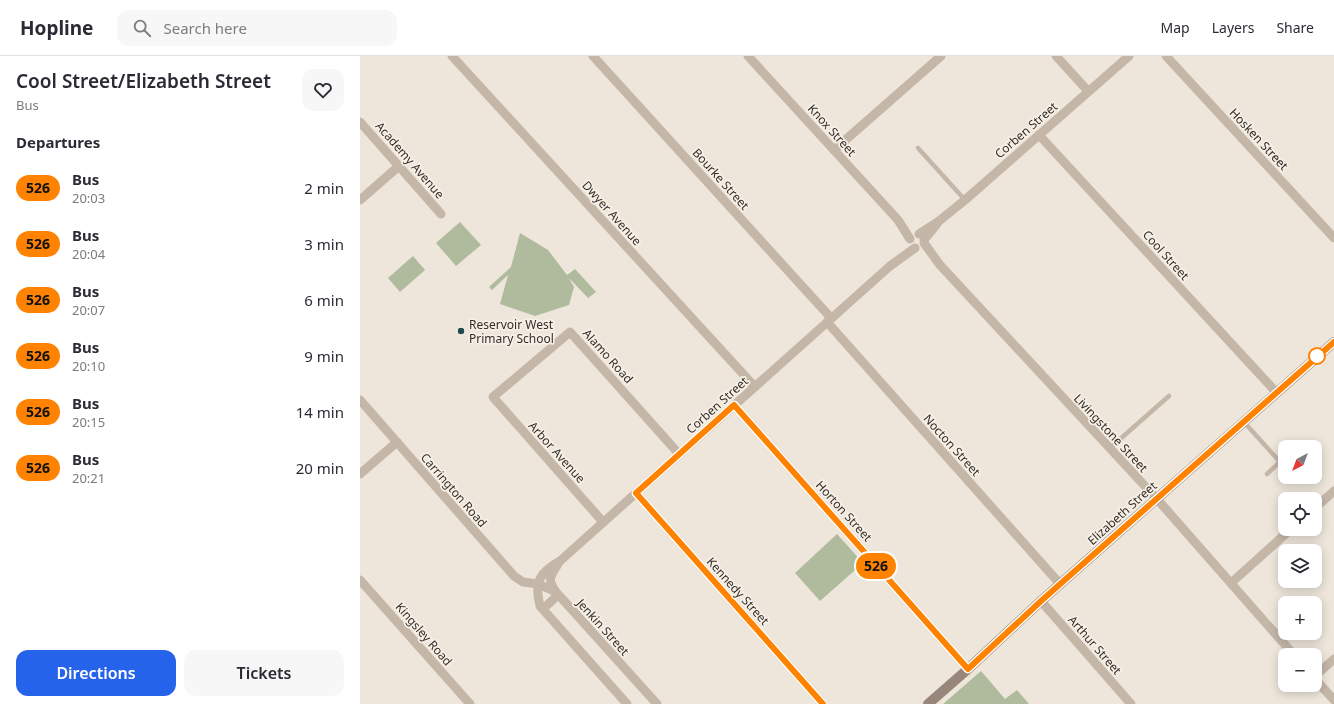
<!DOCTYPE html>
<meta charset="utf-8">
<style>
:root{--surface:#fff;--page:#f7f7f7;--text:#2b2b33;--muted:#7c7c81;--line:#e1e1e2;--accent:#2563eb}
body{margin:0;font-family:"Noto Sans",sans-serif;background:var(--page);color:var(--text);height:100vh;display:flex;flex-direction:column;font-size:15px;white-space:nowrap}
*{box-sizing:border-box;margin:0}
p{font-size:13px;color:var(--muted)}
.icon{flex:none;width:22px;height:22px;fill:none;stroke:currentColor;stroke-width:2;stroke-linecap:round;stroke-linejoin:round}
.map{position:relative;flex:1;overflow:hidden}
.details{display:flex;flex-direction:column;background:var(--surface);width:360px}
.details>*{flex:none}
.badge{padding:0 8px;border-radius:13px;font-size:14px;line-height:26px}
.needle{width:26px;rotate:221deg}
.fabs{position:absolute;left:918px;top:384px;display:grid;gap:8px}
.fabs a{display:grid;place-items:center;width:44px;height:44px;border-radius:8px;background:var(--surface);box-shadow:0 2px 10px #0003;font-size:20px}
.map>.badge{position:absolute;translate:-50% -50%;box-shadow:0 0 0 2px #fff}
h2{padding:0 16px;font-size:15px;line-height:36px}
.round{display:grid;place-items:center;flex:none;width:42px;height:42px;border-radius:12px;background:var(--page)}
.overview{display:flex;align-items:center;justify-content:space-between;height:68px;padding:0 16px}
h1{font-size:19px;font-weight:600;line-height:30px}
.primary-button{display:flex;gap:8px;margin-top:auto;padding:8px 16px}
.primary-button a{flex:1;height:46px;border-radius:12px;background:var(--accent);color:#fff;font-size:16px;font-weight:600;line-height:46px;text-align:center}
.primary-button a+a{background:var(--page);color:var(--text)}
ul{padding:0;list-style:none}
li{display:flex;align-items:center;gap:12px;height:56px;padding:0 16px}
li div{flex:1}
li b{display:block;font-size:15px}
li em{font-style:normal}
li .badge{min-width:44px;font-weight:700;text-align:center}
header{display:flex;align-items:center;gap:24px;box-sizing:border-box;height:56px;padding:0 20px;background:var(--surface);border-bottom:1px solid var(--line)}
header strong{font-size:19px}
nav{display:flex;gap:22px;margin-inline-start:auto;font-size:14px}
.search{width:280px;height:36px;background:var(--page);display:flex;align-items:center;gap:10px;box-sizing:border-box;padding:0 14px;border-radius:12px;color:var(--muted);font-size:15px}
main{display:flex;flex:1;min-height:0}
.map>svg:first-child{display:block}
.green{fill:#b0bb9d}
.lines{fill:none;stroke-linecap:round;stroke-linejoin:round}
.lane{stroke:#c5b7a8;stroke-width:4.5}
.street{stroke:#c5b7a8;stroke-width:9}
.secondary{stroke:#98867a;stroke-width:10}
.line-casing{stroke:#fff;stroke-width:9}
.line{stroke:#ff8200;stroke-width:6}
.poi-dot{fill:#224a4f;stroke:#f7f0e7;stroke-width:1.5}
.stop-dot{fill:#fff;stroke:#ff8200;stroke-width:2}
.labels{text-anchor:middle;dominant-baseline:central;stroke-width:3.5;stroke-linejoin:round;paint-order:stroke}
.street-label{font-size:12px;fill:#332c28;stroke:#f7f0e7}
.poi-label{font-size:12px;fill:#332c28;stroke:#f7f0e7;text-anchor:start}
</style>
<header>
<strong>Hopline</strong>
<div class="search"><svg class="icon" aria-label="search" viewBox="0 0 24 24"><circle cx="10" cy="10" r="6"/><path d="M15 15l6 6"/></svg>Search here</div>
<nav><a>Map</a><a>Layers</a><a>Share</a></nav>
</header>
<main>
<section class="details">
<div class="overview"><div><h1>Cool Street/Elizabeth Street</h1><p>Bus</p></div><a class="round"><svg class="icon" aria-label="heart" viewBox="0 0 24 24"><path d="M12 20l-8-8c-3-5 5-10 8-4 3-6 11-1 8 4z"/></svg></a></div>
<h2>Departures</h2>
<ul>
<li><span class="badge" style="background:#ff8200;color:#111">526</span><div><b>Bus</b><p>20:03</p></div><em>2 min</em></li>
<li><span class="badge" style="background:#ff8200;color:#111">526</span><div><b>Bus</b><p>20:04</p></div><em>3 min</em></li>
<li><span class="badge" style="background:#ff8200;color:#111">526</span><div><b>Bus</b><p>20:07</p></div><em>6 min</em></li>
<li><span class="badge" style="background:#ff8200;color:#111">526</span><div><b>Bus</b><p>20:10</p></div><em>9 min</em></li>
<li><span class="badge" style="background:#ff8200;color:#111">526</span><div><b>Bus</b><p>20:15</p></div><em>14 min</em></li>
<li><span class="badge" style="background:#ff8200;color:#111">526</span><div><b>Bus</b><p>20:21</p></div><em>20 min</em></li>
</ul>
<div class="primary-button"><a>Directions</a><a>Tickets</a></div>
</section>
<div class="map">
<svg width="974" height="648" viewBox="0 0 974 648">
<rect width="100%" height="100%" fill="#eee6db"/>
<g class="green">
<path d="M100,166L121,189L96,210L76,187Z"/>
<path d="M160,177L188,194L207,219L215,213L236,236L228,242L209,222L214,231L209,249L175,260L140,248L148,219L132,234L129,231L151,211Z"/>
<path d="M53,200L65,214L40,236L28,222Z"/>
<path d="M477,478L503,507L460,545L435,517Z"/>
<path d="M621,615L645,643L657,634L669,648H583Z"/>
</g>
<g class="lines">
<g class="lane">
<path d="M558,92L605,144"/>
<path d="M884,366L920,406"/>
<path d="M936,391L938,390"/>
<path d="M750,392L809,340"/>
<path d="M907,418L925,401"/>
</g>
<g class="street">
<path d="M92,0L395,331"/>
<path d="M233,0L471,262"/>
<path d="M388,0L538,164L550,183"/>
<path d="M696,0L728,35"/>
<path d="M806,0L974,182"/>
<path d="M0,66L81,158"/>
<path d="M679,79L916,336"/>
<path d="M474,94L581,0"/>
<path d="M0,144L39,110"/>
<path d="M559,178L579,165L605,144L769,0"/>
<path d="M564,184L577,168"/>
<path d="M564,187L580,209L797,443L934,599"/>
<path d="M467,266L700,528"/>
<path d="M0,344L154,520L163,526L178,528L196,536"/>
<path d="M374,349L608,613"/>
<path d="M0,418L37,386"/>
<path d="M276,437L463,648"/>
<path d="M955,452L974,435"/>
<path d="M243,466L133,341L210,276L319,398"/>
<path d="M198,508C190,520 187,524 196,536L297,648"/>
<path d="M0,524L110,648"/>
<path d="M871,527L931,473"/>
<path d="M681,545L771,648"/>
<path d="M183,553L198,539"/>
<path d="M955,620L974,603"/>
<path d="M955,623L974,644"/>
<path d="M267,648L180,550C174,526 179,517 200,505L530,210L555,192"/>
</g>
<path class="secondary" d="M568,648L608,613L681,545L974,286"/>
</g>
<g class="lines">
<g class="line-casing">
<path id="line" d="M463,648L276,437L374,349L608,613L681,545L974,286"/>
</g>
<use href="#line" class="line"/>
</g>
<circle class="poi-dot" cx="101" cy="275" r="4"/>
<circle class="stop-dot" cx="957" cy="300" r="8"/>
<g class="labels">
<g class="street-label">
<text transform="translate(472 74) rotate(48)">Knox Street</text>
<text transform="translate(666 74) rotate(-41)">Corben Street</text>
<text transform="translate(899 83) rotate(47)">Hosken Street</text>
<text transform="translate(50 104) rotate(49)">Academy Avenue</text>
<text transform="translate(361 123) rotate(48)">Bourke Street</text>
<text transform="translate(252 157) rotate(48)">Dwyer Avenue</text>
<text transform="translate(806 199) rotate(48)">Cool Street</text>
<text transform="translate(248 300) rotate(48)">Alamo Road</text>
<text transform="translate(357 349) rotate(-42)">Corben Street</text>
<text transform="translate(751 377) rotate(47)">Livingstone Street</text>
<text transform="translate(592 389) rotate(48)">Nocton Street</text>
<text transform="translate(197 396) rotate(48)">Arbor Avenue</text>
<text transform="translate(94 434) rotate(49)">Carrington Road</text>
<text transform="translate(484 455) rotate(48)">Horton Street</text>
<text transform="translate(762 457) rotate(-42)">Elizabeth Street</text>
<text transform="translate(378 535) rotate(48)">Kennedy Street</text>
<text transform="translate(243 571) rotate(48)">Jenkin Street</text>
<text transform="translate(64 578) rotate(49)">Kingsley Road</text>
<text transform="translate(735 589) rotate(49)">Arthur Street</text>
</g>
<g class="poi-label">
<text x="109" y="268">Reservoir West<tspan x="109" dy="14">Primary School</tspan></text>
</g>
</g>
</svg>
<div class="fabs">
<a><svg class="needle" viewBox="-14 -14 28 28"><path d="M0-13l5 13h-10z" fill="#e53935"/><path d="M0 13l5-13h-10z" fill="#7c7c81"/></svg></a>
<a><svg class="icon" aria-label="locate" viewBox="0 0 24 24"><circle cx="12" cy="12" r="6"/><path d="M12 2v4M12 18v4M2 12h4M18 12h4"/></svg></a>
<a><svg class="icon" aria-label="layers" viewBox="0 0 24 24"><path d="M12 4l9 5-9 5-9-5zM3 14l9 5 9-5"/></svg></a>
<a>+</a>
<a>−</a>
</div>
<b class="badge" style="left:516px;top:510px;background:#ff8200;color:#111">526</b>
</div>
</main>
